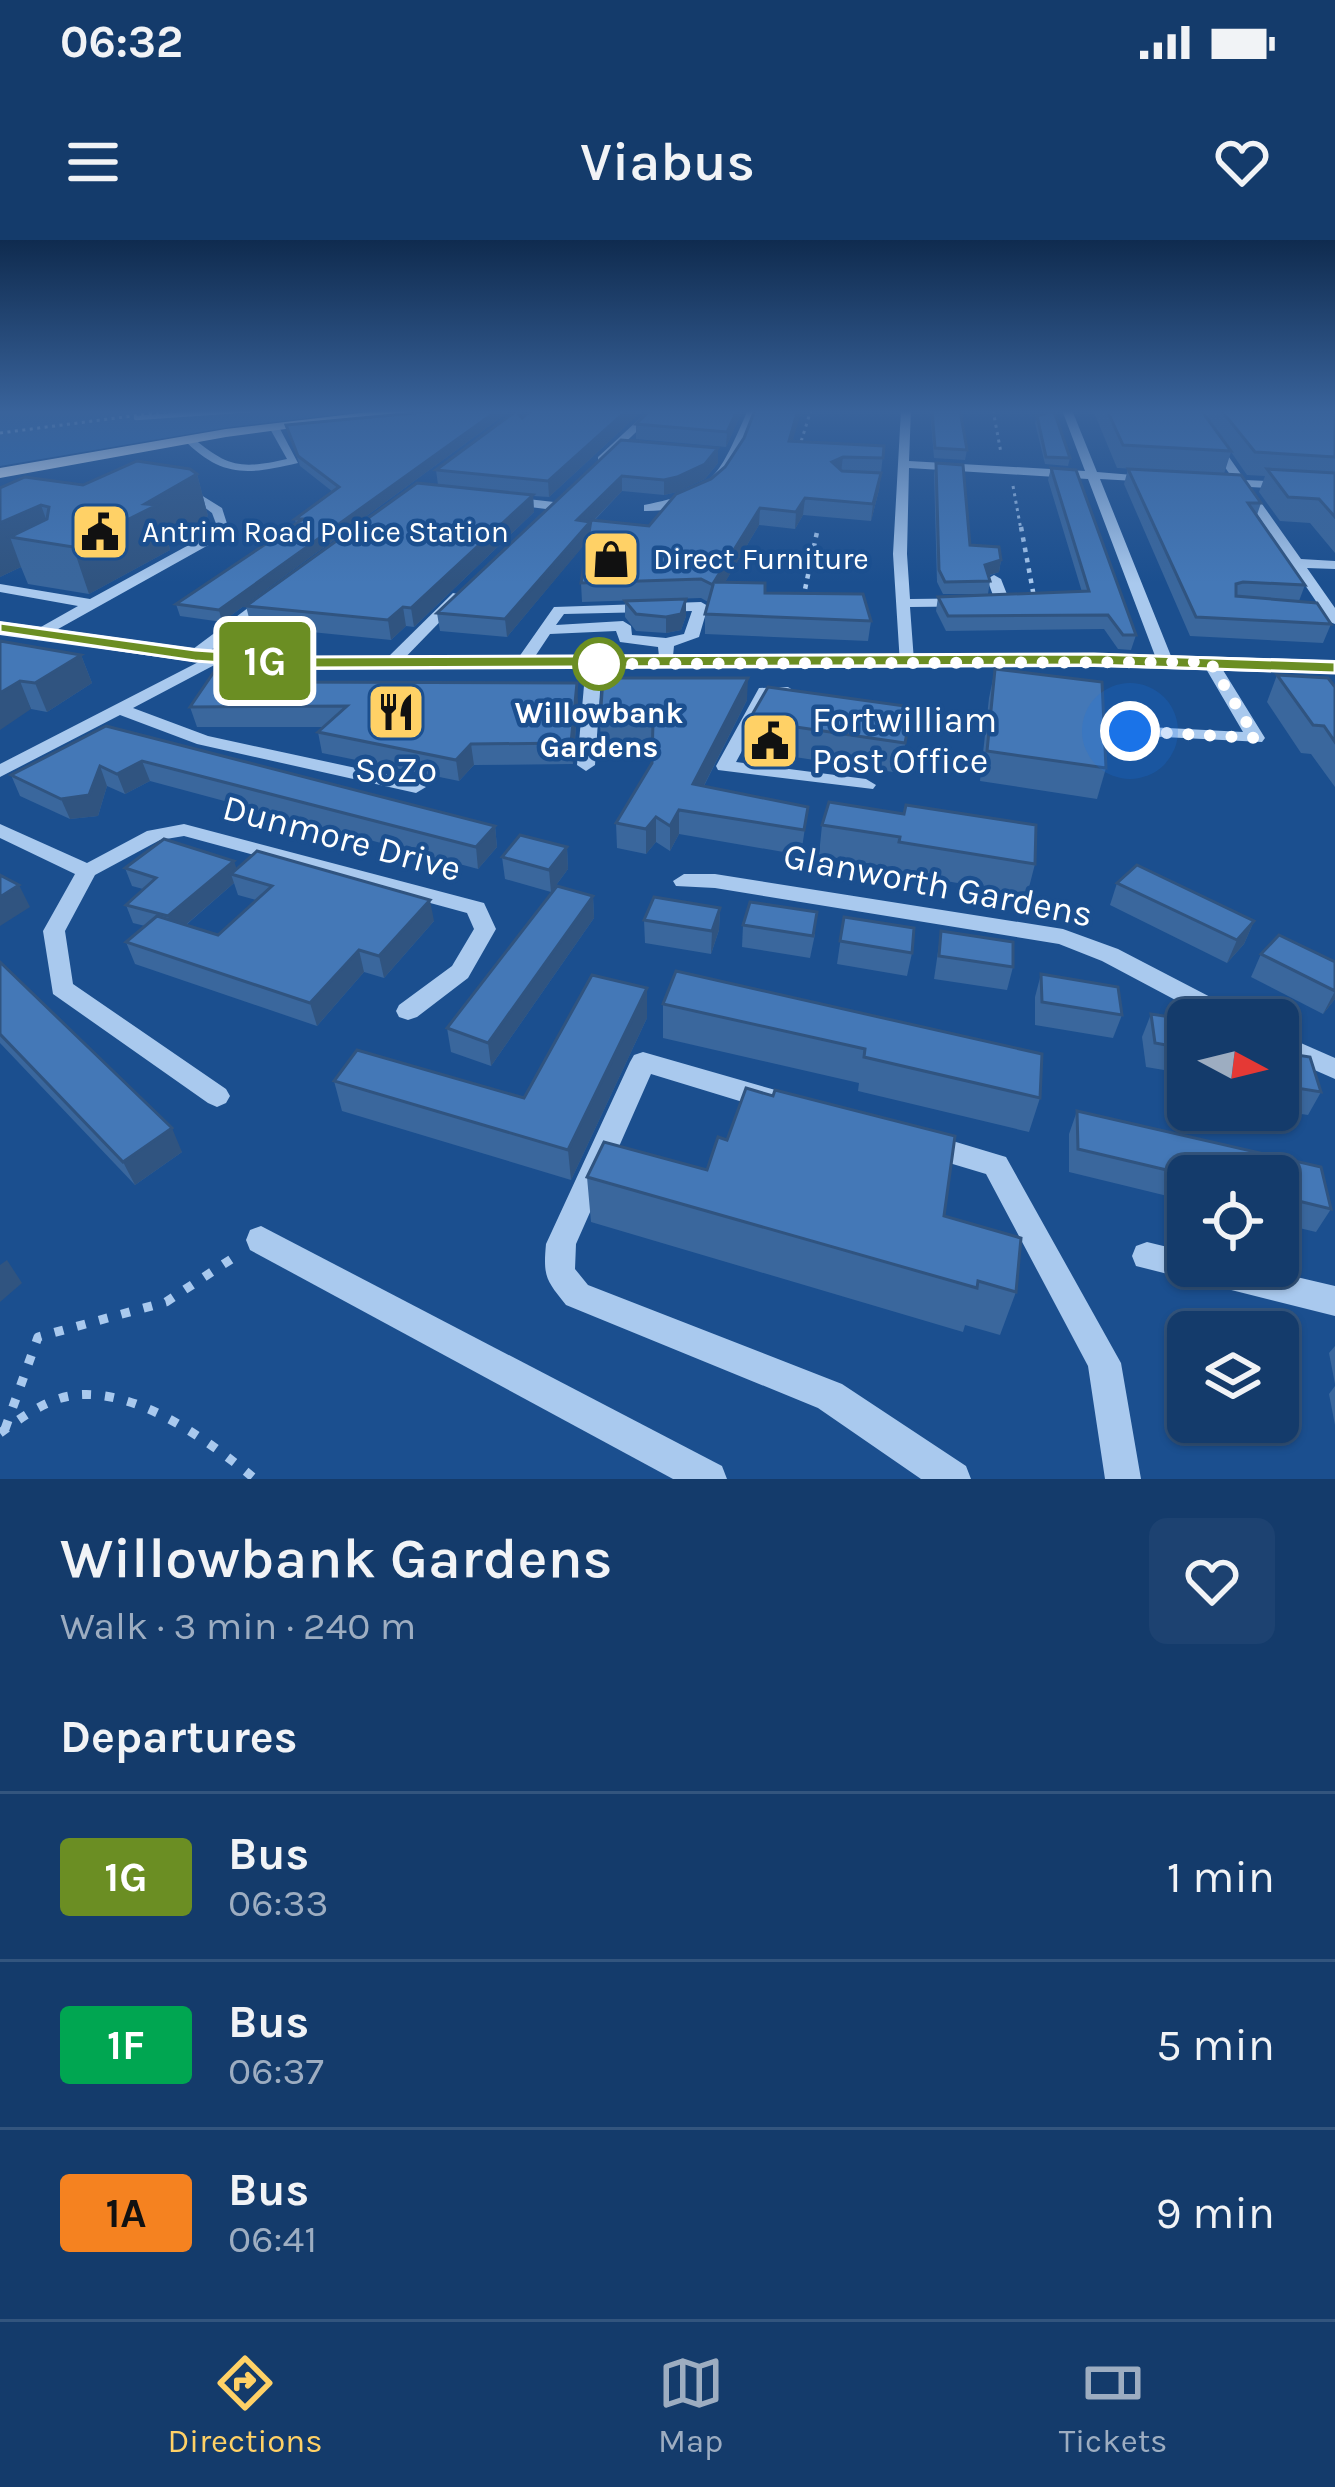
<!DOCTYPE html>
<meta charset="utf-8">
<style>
:root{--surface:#143b6b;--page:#1d4271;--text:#f1f3f6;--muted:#9dadc1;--line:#33557e;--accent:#ffd166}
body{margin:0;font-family:Karla,sans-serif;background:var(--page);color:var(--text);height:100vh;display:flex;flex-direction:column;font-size:45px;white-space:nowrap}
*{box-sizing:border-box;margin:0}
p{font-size:39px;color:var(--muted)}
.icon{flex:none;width:66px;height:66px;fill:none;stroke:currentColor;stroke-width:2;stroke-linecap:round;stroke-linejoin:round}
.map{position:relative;height:1239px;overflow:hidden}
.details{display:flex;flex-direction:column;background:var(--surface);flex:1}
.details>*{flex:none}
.badge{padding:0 24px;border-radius:9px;font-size:42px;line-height:78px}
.needle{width:78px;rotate:97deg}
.controls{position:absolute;left:1167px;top:759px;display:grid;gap:24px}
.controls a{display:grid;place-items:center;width:132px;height:132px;border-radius:18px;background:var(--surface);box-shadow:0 3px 9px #0004,0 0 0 3px var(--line);font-size:60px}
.you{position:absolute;width:60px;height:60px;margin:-30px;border:9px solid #fff;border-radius:50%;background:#1a73e8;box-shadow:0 0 0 18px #1a73e833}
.map>.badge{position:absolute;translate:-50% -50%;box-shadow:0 0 0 6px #fff}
h2{padding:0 60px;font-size:45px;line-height:108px}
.round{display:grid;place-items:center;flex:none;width:126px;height:126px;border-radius:18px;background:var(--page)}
.summary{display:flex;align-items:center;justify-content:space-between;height:204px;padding:0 60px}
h1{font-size:57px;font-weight:600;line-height:90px}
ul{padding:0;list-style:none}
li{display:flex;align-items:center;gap:36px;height:168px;padding:0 60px;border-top:3px solid var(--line)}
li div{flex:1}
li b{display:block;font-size:45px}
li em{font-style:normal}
li .badge{min-width:132px;font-weight:700;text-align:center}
.status{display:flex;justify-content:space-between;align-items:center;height:84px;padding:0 60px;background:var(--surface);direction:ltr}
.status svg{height:33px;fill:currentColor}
header{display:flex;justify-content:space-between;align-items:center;height:156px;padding:0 60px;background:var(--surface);font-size:54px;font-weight:600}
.menu{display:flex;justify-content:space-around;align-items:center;height:168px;border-top:3px solid var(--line);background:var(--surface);font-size:33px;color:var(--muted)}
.menu a{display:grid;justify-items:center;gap:6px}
.menu .selected{color:var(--accent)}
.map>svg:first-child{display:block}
.green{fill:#2e69ad}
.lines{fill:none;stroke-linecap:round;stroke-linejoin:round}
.stream{stroke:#9cc4f0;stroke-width:4.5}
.path-far2{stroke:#a9c9ee;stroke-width:3;stroke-dasharray:3 4.5;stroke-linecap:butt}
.path-far1{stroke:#a9c9ee;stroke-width:4.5;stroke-dasharray:4.5 6;stroke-linecap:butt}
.path{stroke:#a9c9ee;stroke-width:9;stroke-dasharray:9 14;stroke-linecap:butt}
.minor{fill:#a9c9ee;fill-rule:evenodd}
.major{fill:#f0f6ff;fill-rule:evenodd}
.wall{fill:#3a679d;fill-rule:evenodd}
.shaded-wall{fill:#305480}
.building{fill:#4478b7;stroke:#305480;stroke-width:3}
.line{fill:#6b8e23;stroke:#fff;stroke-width:3}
.walk{stroke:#fff;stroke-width:12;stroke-dasharray:0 21.6}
.stop-dot{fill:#fff;stroke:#6b8e23;stroke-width:6}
.labels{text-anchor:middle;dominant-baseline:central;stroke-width:9;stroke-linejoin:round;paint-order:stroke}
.far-poi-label{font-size:30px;fill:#fff;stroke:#1b4f8f;text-anchor:start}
.far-stop-label{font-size:30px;font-weight:bold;fill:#fff;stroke:#1b4f8f}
.poi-label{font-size:36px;fill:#fff;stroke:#1b4f8f;text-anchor:start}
.street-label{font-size:36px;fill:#fff;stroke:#1b4f8f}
</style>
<div class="status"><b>06:32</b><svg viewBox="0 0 49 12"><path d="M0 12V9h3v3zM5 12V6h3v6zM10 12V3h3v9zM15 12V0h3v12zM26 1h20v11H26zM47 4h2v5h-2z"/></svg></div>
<header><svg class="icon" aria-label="menu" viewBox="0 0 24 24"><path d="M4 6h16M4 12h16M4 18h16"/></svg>Viabus<svg class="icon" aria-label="heart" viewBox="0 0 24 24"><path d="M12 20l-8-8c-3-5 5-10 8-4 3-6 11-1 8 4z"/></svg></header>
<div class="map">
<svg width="1335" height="1239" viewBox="0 0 1335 1239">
<rect width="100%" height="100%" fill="#1b4f8f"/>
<path class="green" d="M0,170H379L230,187L0,226Z"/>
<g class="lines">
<path class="stream" d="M136,178L250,170"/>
<g class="path-far2">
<path d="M993,170L1001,213"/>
<path d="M0,193L178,170"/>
<path d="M799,208L811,170"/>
<path d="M1013,246L1021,290"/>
</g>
<g class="path-far1">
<path d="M1021,287L1034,357"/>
<path d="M803,359L817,292"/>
</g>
<g class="path">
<path d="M5,1189L38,1097L166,1062L236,1016"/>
<path d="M0,1193C22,1177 48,1158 76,1155C139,1149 209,1201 255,1239"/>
</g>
<g class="minor">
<path d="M649,170H659L606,221H598V217Z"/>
<path d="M748,170H758C734,228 716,272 644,271V265C717,251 719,234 748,170Z"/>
<path d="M901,170H911L909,221L1085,231L1062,170H1072L1097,232L1157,237V241L1153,242L1100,239L1173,421L1171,424H1159L1157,421L1088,239L909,228L907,314L910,359L994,358L987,339L994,335L1001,339L1010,362L1003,366L910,367L914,421L912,424H900L893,314Z"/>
<path d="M1186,170H1196L1245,240L1335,244V252L1250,247L1301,319L1335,321V329L1307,328L1335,368V384L1330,382L1238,246L1216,244V240L1233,239Z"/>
<path d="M274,184L279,187L298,223C247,235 222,238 183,199L192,197C228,228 242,229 287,219L269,187Z"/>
<path d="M193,250L222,268L230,293L42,398H32V392L78,366L0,352V344L90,359L218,289L212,273L187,254Z"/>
<path d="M510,257L554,262L560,266L554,270L506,264L504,261Z"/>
<path d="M453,353L465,356L395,428H383V422Z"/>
<path d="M264,356L276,359L201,418H189V412Z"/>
<path d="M701,362L708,366L699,397L674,406L672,426H660L658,407L620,402L616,391L550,394L528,427L522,429L514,424L554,367ZM692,371L684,394L666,398L632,395L631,386L623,381L556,385L564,374Z"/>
<path d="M216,413L222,415V421L133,468L208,496L416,541L426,547L416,553L197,504L120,475L0,537V524Z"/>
<path d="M1210,417L1218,422L1265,498L1262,502L1124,495L1121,491L1130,486L1243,492L1202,422Z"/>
<path d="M594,418L602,423L595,525L586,531L577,525L586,423Z"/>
<path d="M788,447L796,452L788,457H771L736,522L866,539L876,545L873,549L718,530L716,526L759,448Z"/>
<path d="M0,584L87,623L147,591L184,584L484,663L496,689L468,738L417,777L408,780L399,777L396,771L399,765L452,726L474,689L467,673L184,596L160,600L95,635L65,691L73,744L226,849L230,856L226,863L217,867L208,863L53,754L43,691L75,634L0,598Z"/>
<path d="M684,634H715L1063,689L1118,709L1243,774L1246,780H1213L1102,721L1059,704L715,648L676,646L673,641Z"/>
<path d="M1278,793L1335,818V839L1278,814Z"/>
<path d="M643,812L779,851L782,859L779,867L769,870L651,834L576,1004L575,1029L588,1045L842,1144L966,1226L971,1239H921L818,1168L566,1065C546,1040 543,1037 546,1004L630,822L634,815Z"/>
<path d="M926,893L1006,917L1121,1123L1141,1239H1105L1088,1126L986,934L916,913L912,905L916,897Z"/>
<path d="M261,986L722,1226L727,1239H673L250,1010L246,1000L250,990Z"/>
<path d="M1147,1002L1188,1012V1026H1250L1335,1046V1076L1136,1026L1132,1016L1136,1006Z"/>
</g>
<g class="major">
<path d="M385,170H426L226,197L0,238V228L226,189Z"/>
<path d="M0,381L195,408L298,416L1094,413L1335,420V434L1094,427L298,430L195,422L0,395Z"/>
</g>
</g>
<g class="wall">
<path d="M643,170L549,257L533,256L534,272L414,387L406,386L391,400L251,386L246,366L438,245L436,230L522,178Z"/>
<path d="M743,170L726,207L636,199V184Z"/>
<path d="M930,170H960L967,210L965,220L934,218Z"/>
<path d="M1093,170H1335V313L1310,283L1280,281L1259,252L1265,236L1247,235L1231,212L1224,234L1261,263L1257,275L1305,345L1299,361L1331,384L1323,403L1190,396L1124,244L1128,229L1199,232L1117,228Z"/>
<path d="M507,173L222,382L180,376L176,364L296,284L295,279L333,252L300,226L286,185Z"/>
<path d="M1037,176L1070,218L1068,226L1045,224L1035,183Z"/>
<path d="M744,198L884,206L879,250L871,281L803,275L795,289L759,285L725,342L871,381L868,401L705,394V374L708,362L701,358L582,362L581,343L587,301L507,397L440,391L437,373L621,200L718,208V223L705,239L677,252L664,255L622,251L594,281L649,286L725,227Z"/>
<path d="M936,223L970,305L1001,320L999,332L988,336L990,341L988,354H943L937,342L934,234Z"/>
<path d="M1051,228L1136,395L1131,410L1118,409L1104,389L946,391L936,371L938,357L1082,352L1048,240Z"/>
<path d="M197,234L208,276L168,302L170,310L89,354L28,344L21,327L0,337V248L83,245Z"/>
<path d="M686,359V376L681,390L666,393L636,391L625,377V361Z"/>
<path d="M0,401L81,415L92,443L47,472L31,469Z"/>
<path d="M995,429L1106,528L1097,559L980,541L989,458Z"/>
<path d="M1277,435L1335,447V547L1311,514L1301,513L1267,462Z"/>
<path d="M230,437L278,442L578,462L573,524L474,525L459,541L322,513L318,492L324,487H197L190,467Z"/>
<path d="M747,460L704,546L808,567L801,615L679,594L670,611L656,602L646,614L617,608L616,583L652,523L653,505H601L600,482Z"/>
<path d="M912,467L900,533L748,510L749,480Z"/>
<path d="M106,486L495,586L497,607L478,629L150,541L125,554L107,546L98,576L70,579L20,556L11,535Z"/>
<path d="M829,562L1035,624L1027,655L894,632L895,628L819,615L822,585Z"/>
<path d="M567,607L568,629L551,652L505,639L502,617Z"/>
<path d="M125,628L236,629L434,681L384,738L364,732L317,786L135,724L126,702L145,686L133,683L126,665L143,649L132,646ZM234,643L238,655L256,660L218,695L186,685Z"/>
<path d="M1117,643L1254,681L1244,704L1227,723L1110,665Z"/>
<path d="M593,656L594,678L491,826L451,812L447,788Z"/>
<path d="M720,668L719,690L711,714L645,703L644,680Z"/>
<path d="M844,677L912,713L907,736L837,724Z"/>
<path d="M743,685L815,694L810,718L742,707Z"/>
<path d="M941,691L1013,727L1007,750L934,739Z"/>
<path d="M1261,714L1335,722V759L1323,774L1251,737Z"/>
<path d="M0,722L182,912L135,945L0,803Z"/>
<path d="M676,731L1040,858L1029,892L858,851L859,843L663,798V764Z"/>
<path d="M1041,734L1122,775L1113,798L1035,785V757Z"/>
<path d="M1151,774L1188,780V834L1146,827L1142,797Z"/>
<path d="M647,778L571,940L342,871L334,841L524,858Z"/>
<path d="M1278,812L1321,852L1308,875L1275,870H1278Z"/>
<path d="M1077,871L1321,927L1331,969L1316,992L1278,983V936H1188V961L1069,932V894Z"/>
<path d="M707,930L944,976L1016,1052L1000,1095L965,1085L963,1092L591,982L587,937Z"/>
<path d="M1335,1106V1144L1329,1113Z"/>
<path d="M1335,1146V1185L1329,1154Z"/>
</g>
<g class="shaded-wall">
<path d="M498,170H506L507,173L222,382L219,370Z"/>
<path d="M627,170H643L549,257L548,241Z"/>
<path d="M737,170H743L726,207L727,192Z"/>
<path d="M798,170H802L788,216L789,201Z"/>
<path d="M718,208V223L705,239L677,252L664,255V240Z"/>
<path d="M843,217L841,232L832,222Z"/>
<path d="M881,233L879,250L871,281L873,264Z"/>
<path d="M197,234L208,276L168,302L170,310L89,354L73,307Z"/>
<path d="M622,236V251L590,284V298L507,397L505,379L577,280Z"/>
<path d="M533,255L534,272L414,387L411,368Z"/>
<path d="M805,258L803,275L795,289L796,272Z"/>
<path d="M41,265L55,304L10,297L21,327L0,337V283Z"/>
<path d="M760,268L759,285L714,361V342Z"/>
<path d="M1001,320L999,332L983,337L985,325Z"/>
<path d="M686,359V376L681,390L666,393V377Z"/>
<path d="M403,367L406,386L391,400L388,380Z"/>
<path d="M81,415L92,443L47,472L35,443Z"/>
<path d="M748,438L747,460L692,569L693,544Z"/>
<path d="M20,441L31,469L0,490V453Z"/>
<path d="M577,443L578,462L573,524L571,503Z"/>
<path d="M471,504L474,525L459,541L456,520Z"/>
<path d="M142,521L150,541L125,554L117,534Z"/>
<path d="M100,526L107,546L98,576L70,579L61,559Z"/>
<path d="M679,570V594L670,611V586Z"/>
<path d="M656,577V602L646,614V589Z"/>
<path d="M495,586L497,607L478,629L476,607Z"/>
<path d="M567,607L568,629L551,652L549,630Z"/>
<path d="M234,621L239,636L231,634L234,643L175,694L168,676Z"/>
<path d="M19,645L30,667L0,686V657Z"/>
<path d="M593,656L594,678L491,826L488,803Z"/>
<path d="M430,660L434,681L384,738L379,716Z"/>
<path d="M720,668L719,690L711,714L712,691Z"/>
<path d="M1254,681L1244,704L1227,723L1237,700Z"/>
<path d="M359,710L364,732L317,786L310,763Z"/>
<path d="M647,748V778L571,940L568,910Z"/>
<path d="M1335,751V759L1323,774Z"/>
<path d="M172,888L182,912L135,945L123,922Z"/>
<path d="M7,1020L22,1043L0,1062V1025Z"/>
</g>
<g class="building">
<path d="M446,170H498L219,370L176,364L303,279H295L339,247L298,216L286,185Z"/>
<path d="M532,170H627L548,241L436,230L516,171L522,178Z"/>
<path d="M650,170H737L727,192L636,184Z"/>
<path d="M755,170H798L789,201L884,206L883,218L843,217L832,222L842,231L881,233L873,264L805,258L796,272L760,268L714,342L765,343V353L863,354L871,381L705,374L713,345L701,339L581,343L591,280L649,286L676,254L711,239L725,227L744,198Z"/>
<path d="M932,170H960L967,210L935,208Z"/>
<path d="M1107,170H1201L1231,211L1123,205Z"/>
<path d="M1221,170H1330L1335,174V217L1255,212Z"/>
<path d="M1054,171L1070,218L1046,217L1037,176Z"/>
<path d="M621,200L718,208L705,224L677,237L664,240L622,236L577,280L590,282L505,379L437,373Z"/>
<path d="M137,221L190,229L197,234L145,264L157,265L73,307L10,297L47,279L49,267L41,265L0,283V248L25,237L83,245Z"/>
<path d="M936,223L963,225L970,305L999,307L1001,320L985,325L990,341L945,342L939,330Z"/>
<path d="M1051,228L1076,230L1136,395H1123L1108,375L948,376L938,357L1089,351Z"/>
<path d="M1128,229L1241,235L1261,263H1248L1305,345L1243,342L1236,344V356L1317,363L1331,384L1196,377Z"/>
<path d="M1267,229L1335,233V277L1319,259L1288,257Z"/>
<path d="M417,243L533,255L411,368L403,367L388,380L246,366Z"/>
<path d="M686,359L681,374L666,377L636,374L625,361Z"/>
<path d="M0,401L81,415L35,443L20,441L0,453Z"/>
<path d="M218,426L230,437H277L274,442L577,443L571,503L471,504L456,520L318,492L347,466L190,467Z"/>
<path d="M995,429L1102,442L1106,528L987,511Z"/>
<path d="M1277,435L1328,438L1335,447V502L1324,486L1313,485Z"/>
<path d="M603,438H748L693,544L808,567L804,590L679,570L670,586L656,577L646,589L616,583L652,523L653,481L600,482Z"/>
<path d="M768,447L912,467L905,503L749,480Z"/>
<path d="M106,486L495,586L476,607L142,521L117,534L100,526L89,555L61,559L11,535Z"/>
<path d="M829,562L904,574L906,565L1036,585L1035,624L899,602L900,597L822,585Z"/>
<path d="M520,595L567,607L549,630L502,617Z"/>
<path d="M164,599L234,621L168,676L126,665L156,638L125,628Z"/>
<path d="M257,611L430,660L379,716L359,710L310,763L126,702L157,676L218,695L272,646L231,634Z"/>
<path d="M1137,625L1254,681L1237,700L1117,643Z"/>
<path d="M0,635L19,645L0,657Z"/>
<path d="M557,646L593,656L488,803L447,788Z"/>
<path d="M654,657L720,668L712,691L644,680Z"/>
<path d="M750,662L817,672L813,696L743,685Z"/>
<path d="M844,677L914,688L912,713L840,701Z"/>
<path d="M941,691L1013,702V727L939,716Z"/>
<path d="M1279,695L1335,722V751L1261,714Z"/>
<path d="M0,722L172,888L123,922L0,794Z"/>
<path d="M676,731L1042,814L1040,858L864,817L865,809L663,764Z"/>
<path d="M1041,734L1118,747L1122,775L1042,762Z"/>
<path d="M592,735L647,748L568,910L334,841L357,810L524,858Z"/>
<path d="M1151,774L1190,780H1188V809L1155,803Z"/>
<path d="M1278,812L1310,817L1321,852L1278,845Z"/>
<path d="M746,848L773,856L775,850L955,896L944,976L1021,998L1016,1052L978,1041L977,1048L587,937L604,902L707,930L718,897L727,900Z"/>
<path d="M1077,871L1321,927L1331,969L1278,956V936H1192L1078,909Z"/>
</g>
<linearGradient id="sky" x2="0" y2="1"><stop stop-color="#0f2b4f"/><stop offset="0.5" stop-color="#39639b"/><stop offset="1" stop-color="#39639b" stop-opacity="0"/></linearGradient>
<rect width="1335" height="343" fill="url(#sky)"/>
<path class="line" d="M0,383L195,410L298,417L1094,414L1335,422V433L1094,425L298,428L195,421L0,392Z"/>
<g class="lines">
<path class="walk" d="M599,424H594L1210,422L1256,498L1130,491"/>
</g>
<defs>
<g id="civic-square" transform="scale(3)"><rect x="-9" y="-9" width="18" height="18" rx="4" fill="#ffd166" stroke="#1b4f8f"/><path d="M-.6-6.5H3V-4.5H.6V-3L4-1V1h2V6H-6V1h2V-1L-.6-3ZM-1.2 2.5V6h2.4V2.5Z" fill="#111"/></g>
<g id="shop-square" transform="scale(3)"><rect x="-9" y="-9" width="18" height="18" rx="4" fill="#ffd166" stroke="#1b4f8f"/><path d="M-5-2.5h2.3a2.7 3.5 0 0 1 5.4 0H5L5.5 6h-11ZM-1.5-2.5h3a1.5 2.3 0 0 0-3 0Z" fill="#111"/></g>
<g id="restaurant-square" transform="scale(3)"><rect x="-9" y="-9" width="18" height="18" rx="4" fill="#ffd166" stroke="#1b4f8f"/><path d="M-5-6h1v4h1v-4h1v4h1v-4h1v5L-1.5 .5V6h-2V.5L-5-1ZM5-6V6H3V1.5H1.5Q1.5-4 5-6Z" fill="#111"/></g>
</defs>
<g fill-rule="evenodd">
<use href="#civic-square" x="100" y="292"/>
<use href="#shop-square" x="611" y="319"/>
<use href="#restaurant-square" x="396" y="472"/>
<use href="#civic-square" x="770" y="501"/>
</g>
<circle class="stop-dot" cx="599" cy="424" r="24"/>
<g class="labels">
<g class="far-poi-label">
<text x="142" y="292">Antrim Road Police Station</text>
<text x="653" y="319">Direct Furniture</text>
</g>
<g class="far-stop-label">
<text x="599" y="473">Willowbank<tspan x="599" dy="34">Gardens</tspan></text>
</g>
<g class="poi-label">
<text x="812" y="480">Fortwilliam<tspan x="812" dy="41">Post Office</tspan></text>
<text x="396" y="530" text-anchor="middle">SoZo</text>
</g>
<g class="street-label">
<text transform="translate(342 598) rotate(15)">Dunmore Drive</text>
<text transform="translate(938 645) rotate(11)">Glanworth Gardens</text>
</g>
</g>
</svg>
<div class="controls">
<a><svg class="needle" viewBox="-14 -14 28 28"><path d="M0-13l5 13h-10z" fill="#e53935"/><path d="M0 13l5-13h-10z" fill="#9dadc1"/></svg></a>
<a><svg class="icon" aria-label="locate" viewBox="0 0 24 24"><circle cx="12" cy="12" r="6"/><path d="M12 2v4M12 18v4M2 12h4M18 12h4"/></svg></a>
<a><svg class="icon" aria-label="layers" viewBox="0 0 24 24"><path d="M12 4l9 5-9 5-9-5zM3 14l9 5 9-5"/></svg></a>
</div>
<div class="you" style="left:1130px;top:491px"></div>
<b class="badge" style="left:265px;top:421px;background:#6b8e23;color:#fff">1G</b>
</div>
<section class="details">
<div class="summary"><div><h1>Willowbank Gardens</h1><p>Walk · 3 min · 240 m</p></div><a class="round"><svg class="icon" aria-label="heart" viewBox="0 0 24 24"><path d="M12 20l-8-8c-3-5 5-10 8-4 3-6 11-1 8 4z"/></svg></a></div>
<h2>Departures</h2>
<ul>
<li><span class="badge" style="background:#6b8e23;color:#fff">1G</span><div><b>Bus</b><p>06:33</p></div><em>1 min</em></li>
<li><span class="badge" style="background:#00a651;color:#fff">1F</span><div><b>Bus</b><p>06:37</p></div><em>5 min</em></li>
<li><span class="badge" style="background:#f58220;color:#111">1A</span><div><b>Bus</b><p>06:41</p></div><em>9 min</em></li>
</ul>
</section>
<nav class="menu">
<a class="selected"><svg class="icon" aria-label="directions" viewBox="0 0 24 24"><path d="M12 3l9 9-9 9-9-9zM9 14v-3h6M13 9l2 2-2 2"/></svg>Directions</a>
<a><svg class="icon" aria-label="map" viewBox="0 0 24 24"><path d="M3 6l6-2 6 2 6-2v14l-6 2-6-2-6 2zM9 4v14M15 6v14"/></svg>Map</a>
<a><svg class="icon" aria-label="tickets" viewBox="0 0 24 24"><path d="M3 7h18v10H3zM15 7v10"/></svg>Tickets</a>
</nav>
